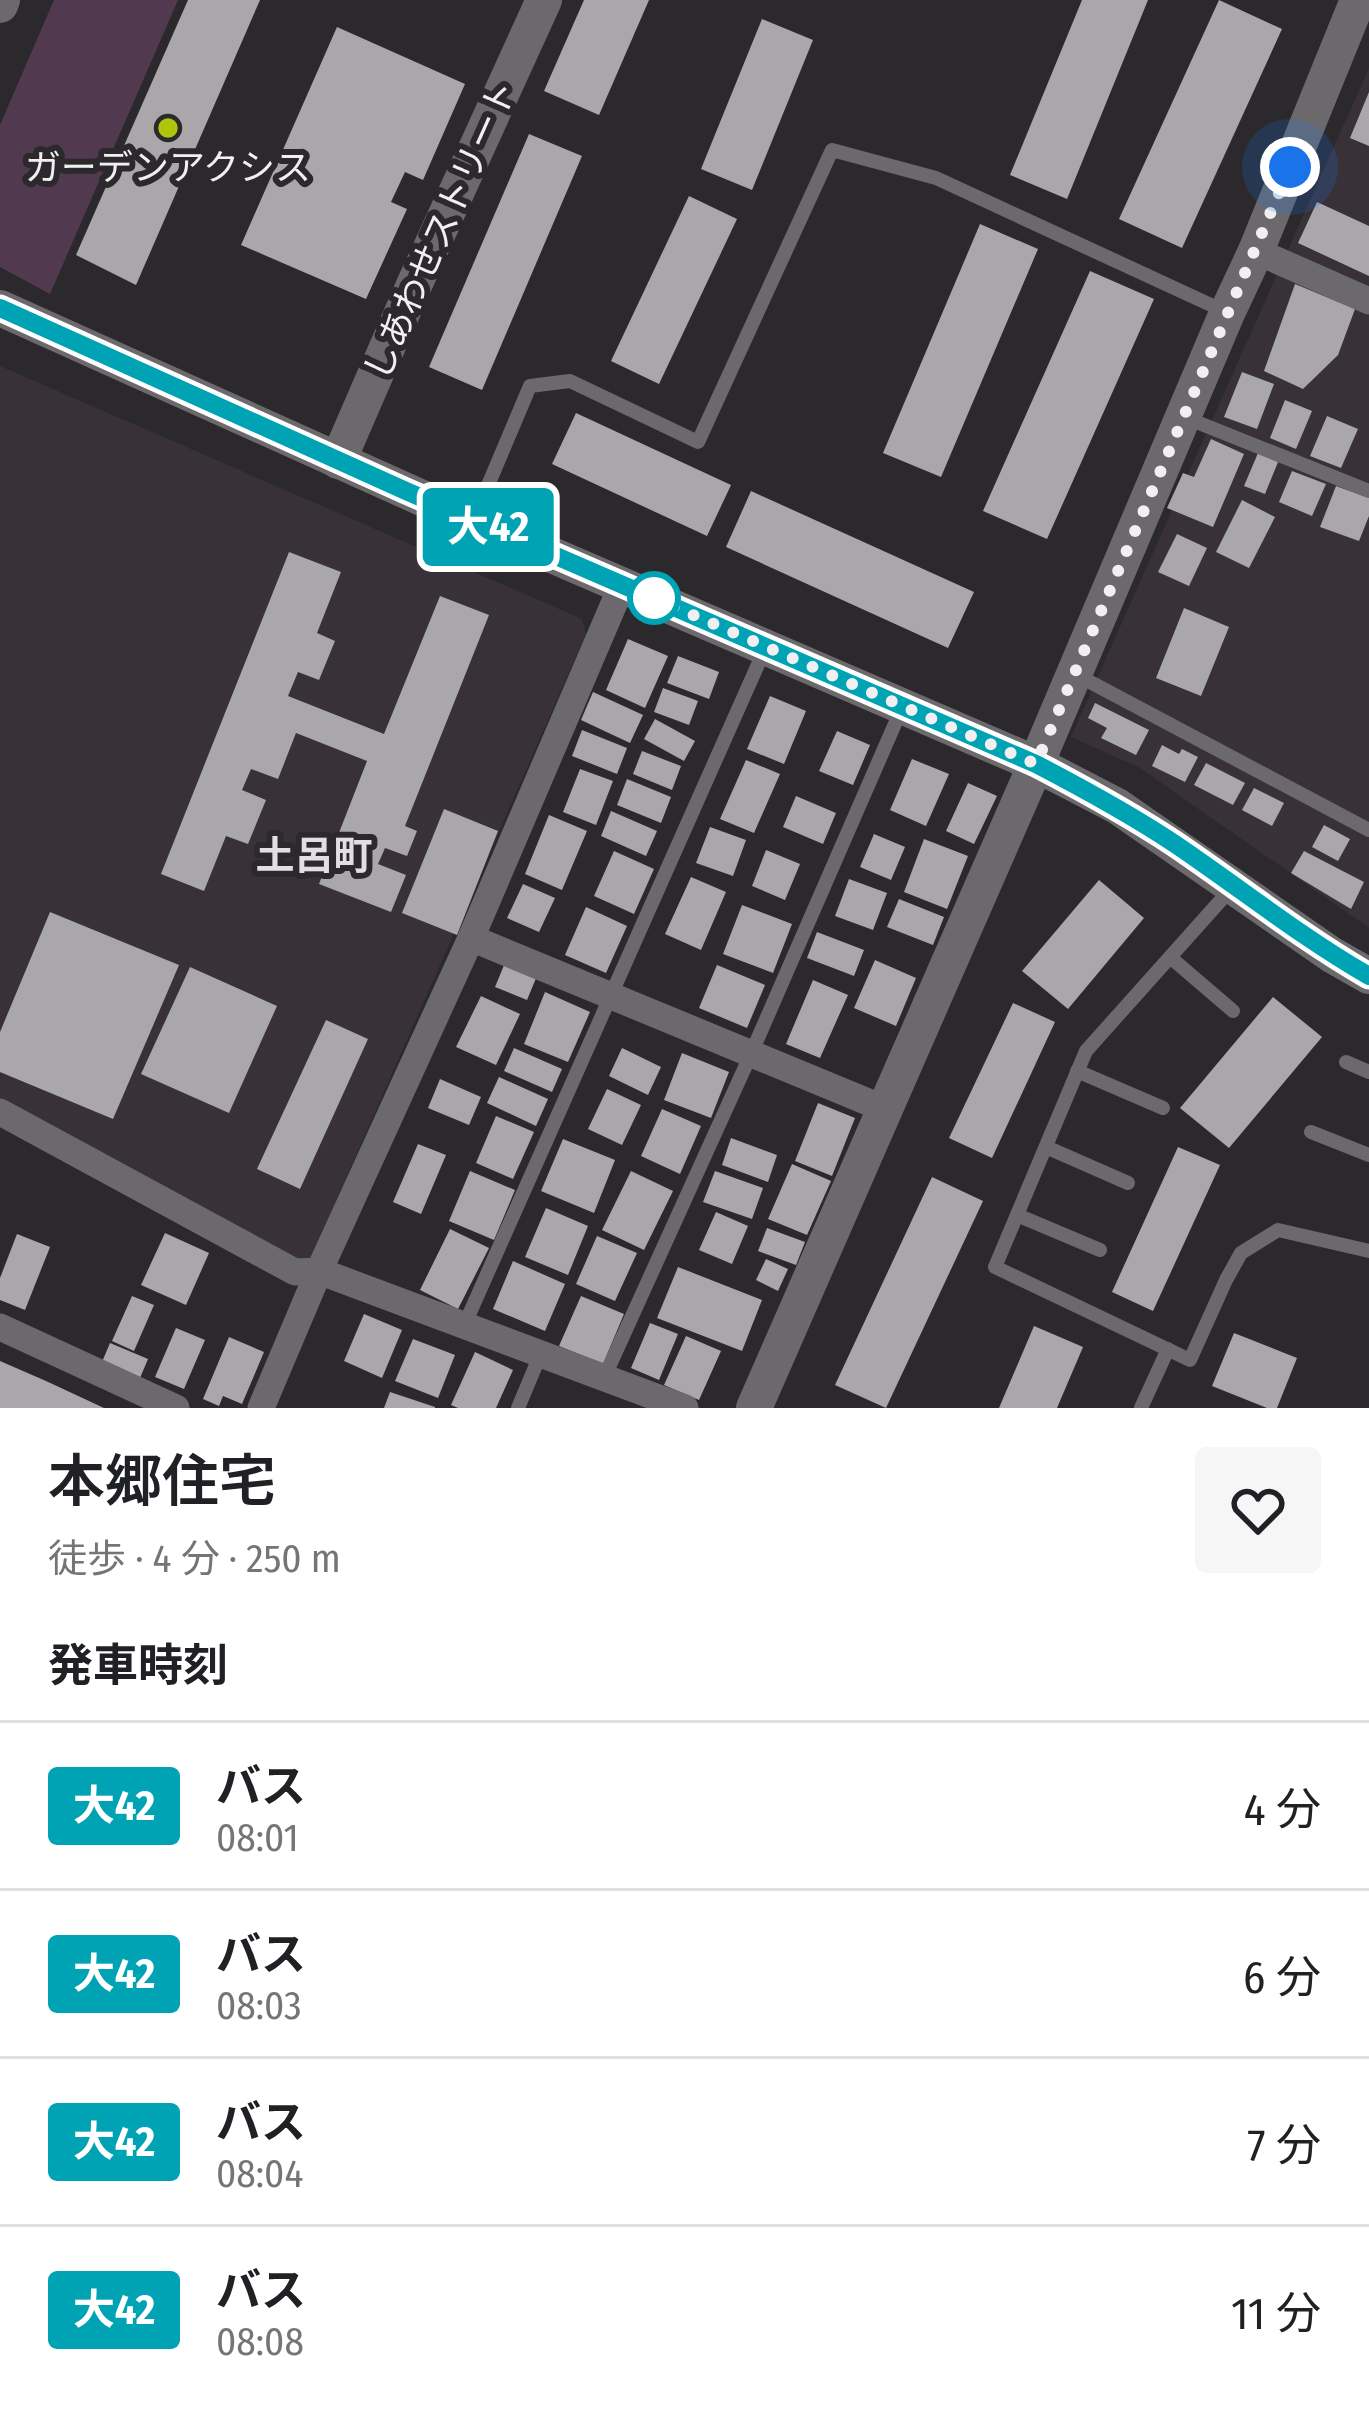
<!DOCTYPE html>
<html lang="ja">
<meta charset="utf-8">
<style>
:root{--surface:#fff;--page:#f6f6f6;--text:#202124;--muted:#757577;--line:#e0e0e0}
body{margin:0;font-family:"Fira Sans Condensed","Noto Sans JP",sans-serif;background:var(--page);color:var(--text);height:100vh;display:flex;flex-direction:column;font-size:45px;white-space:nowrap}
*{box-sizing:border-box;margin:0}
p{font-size:39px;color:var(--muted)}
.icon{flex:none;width:66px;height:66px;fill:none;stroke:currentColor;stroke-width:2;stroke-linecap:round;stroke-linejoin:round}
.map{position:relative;height:1408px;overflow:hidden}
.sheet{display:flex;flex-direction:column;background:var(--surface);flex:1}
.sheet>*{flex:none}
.badge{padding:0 24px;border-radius:9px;font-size:42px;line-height:78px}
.you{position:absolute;width:60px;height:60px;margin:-30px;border:9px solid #fff;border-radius:50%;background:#1a73e8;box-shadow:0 0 0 18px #1a73e833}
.map>.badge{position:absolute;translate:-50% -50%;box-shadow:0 0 0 6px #fff}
h2{padding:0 48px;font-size:45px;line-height:108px}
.round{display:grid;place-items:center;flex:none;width:126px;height:126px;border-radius:12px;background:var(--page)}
.head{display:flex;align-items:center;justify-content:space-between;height:204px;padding:0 48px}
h1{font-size:57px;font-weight:600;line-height:90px}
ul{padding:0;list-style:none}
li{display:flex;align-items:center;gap:36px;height:168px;padding:0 48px;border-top:3px solid var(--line)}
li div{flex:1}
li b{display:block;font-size:45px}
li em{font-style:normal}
li .badge{min-width:132px;font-weight:700;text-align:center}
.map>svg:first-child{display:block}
.built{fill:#393138}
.green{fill:#513a50}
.building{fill:#aaa7aa}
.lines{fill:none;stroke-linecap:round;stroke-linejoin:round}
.lane{stroke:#6c696c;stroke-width:14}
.street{stroke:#6c696c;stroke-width:27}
.secondary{stroke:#6c696c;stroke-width:36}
.line-casing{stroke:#fff;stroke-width:27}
.line{stroke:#00a3b4;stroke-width:18}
.walk{stroke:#f1eff1;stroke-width:12;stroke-dasharray:0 21.6}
.poi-dot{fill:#adc60d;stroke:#2c292c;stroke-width:4.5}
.stop-dot{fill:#fff;stroke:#00a3b4;stroke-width:6}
.labels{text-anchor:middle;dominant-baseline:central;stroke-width:12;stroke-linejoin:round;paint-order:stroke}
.poi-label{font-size:36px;fill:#f1eff1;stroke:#2c292c}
.street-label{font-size:36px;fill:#f1eff1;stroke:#2c292c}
.neighbourhood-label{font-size:39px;font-weight:bold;fill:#e2dfe2;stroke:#2c292c}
</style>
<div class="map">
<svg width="1369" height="1408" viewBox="0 0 1369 1408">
<rect width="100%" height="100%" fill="#2c292c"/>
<g class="built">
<path d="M1369,68V928L1140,768L1071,737Z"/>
<path d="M0,366L582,619L586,634L311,1257L295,1265L0,1104Z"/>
</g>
<path class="green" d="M54,0H178L50,294L0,267V125Z"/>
<g class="building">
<path d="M188,0H260L136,285L76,255Z"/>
<path d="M584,0H649L599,115L544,91Z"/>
<path d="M1082,0H1148L1067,199L1010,175Z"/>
<path d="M1219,0L1282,29L1182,248L1119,219Z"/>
<path d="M762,19L813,40L752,190L701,169Z"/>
<path d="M337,27L465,84L423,180L405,172L391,202L407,209L366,299L241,245Z"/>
<path d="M1369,92V146L1350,138Z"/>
<path d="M529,134L582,156L482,390L429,367Z"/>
<path d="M689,196L737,219L659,384L611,361Z"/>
<path d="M1317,202L1369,226V276L1298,243Z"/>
<path d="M980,224L1038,249L941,477L883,453Z"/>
<path d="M1090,271L1154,299L1047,539L983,511Z"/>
<path d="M1295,284L1355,309L1338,355L1303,389L1264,371Z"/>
<path d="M1242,372L1274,384L1257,429L1224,417Z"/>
<path d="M1285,400L1312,411L1296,449L1270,438Z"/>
<path d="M576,413L731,485L707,536L552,464Z"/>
<path d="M1327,416L1358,429L1341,468L1310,456Z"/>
<path d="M1211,439L1244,454L1213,527L1167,508L1183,473L1194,477Z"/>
<path d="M1258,453L1278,462L1265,494L1244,486Z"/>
<path d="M1292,471L1326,484L1312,516L1279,502Z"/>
<path d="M1336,486L1369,498V516L1359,541L1320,527Z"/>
<path d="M751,491L974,592L948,648L726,547Z"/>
<path d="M1242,500L1275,517L1249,568L1216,552Z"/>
<path d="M1177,534L1207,548L1189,586L1158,572Z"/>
<path d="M289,552L341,572L317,633L335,641L319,680L298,672L288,696L384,734L440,596L489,615L405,826L417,831L407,856L385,848L378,864L406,875L391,912L319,884L367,761L296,733L278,779L251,769L242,790L266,800L248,844L226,836L204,891L161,874Z"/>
<path d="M1184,608L1229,627L1201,696L1156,678Z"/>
<path d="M628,639L668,656L645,708L606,690Z"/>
<path d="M678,656L719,672L709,699L667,683Z"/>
<path d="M663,688L698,701L689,725L654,712Z"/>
<path d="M593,692L643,715L630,743L581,720Z"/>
<path d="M770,696L806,711L784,764L747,749Z"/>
<path d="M1095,703L1149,730L1136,755L1101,738L1107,728L1088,718Z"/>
<path d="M655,719L695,741L684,761L644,739Z"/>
<path d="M582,730L627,748L617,774L572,756Z"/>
<path d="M837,731L870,745L853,785L819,771Z"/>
<path d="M1162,745L1179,754L1182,749L1198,757L1185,782L1152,766Z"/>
<path d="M642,751L681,766L672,790L633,774Z"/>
<path d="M912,759L949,774L926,826L890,810Z"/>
<path d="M746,760L780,774L754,833L720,819Z"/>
<path d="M1206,763L1245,783L1233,805L1194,785Z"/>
<path d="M580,769L613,781L596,825L563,812Z"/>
<path d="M627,779L671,797L661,823L617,805Z"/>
<path d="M968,783L997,796L974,844L946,831Z"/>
<path d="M1254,788L1284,803L1272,826L1242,810Z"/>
<path d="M796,796L836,813L823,844L783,827Z"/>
<path d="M444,809L498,831L457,935L402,913Z"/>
<path d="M611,811L657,831L646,856L601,836Z"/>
<path d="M549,815L587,831L562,890L525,874Z"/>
<path d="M1324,825L1350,839L1338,861L1312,847Z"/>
<path d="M710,827L746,840L733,876L696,863Z"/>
<path d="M874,834L905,847L891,880L860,867Z"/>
<path d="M924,839L968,856L947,909L904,892Z"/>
<path d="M766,850L800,864L785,900L752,886Z"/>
<path d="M614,851L654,869L634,914L594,896Z"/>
<path d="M1304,851L1364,882L1351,909L1291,873Z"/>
<path d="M691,877L726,892L701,950L665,934Z"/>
<path d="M849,879L887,893L873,930L835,916Z"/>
<path d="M1099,880L1144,918L1068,1009L1022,971Z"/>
<path d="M523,884L555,898L539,932L507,918Z"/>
<path d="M899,899L944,917L933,945L887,927Z"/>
<path d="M742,905L792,924L773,973L723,954Z"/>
<path d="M586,907L627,926L606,973L565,955Z"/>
<path d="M50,912L179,965L113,1119L0,1072V1032Z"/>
<path d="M817,932L864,950L854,976L807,958Z"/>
<path d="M507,958L539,971L527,1000L495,987Z"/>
<path d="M875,960L916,978L896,1026L854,1008Z"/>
<path d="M717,965L765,985L747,1028L699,1008Z"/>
<path d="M190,967L277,1006L229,1113L141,1074Z"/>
<path d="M813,980L848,995L820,1058L786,1044Z"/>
<path d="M545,992L590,1012L568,1062L524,1044Z"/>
<path d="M481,996L520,1014L496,1065L456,1047Z"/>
<path d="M1273,997L1322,1037L1229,1148L1180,1108Z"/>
<path d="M1013,1003L1055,1022L992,1158L949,1138Z"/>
<path d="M326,1020L368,1039L300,1189L257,1169Z"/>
<path d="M514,1048L562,1069L552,1092L504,1071Z"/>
<path d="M622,1048L661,1067L648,1095L609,1076Z"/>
<path d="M682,1053L729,1072L711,1118L664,1100Z"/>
<path d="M499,1077L548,1099L536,1126L487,1103Z"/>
<path d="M440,1079L481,1097L469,1125L428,1108Z"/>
<path d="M607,1089L641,1105L622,1145L588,1129Z"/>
<path d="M818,1103L855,1118L832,1176L795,1161Z"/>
<path d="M662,1109L701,1126L680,1174L641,1156Z"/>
<path d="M496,1116L534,1132L513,1179L476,1163Z"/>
<path d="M731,1138L777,1155L768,1182L722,1165Z"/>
<path d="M563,1139L615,1160L594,1213L541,1191Z"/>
<path d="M418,1144L446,1155L421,1214L393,1202Z"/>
<path d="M1178,1147L1220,1165L1153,1311L1112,1292Z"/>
<path d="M792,1164L831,1181L807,1235L768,1219Z"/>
<path d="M470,1171L515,1190L494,1240L449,1221Z"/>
<path d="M631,1171L673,1191L644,1250L602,1230Z"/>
<path d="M715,1171L763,1188L752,1219L703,1202Z"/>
<path d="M932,1177L983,1201L886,1408L835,1385Z"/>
<path d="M546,1208L588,1226L568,1275L525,1257Z"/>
<path d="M716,1212L748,1226L732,1264L699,1250Z"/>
<path d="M767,1228L805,1242L796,1265L758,1251Z"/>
<path d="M450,1229L489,1248L458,1309L420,1290Z"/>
<path d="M165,1233L209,1253L186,1305L141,1285Z"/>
<path d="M17,1234L50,1247L25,1310L0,1300V1278Z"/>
<path d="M597,1236L637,1253L615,1301L576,1284Z"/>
<path d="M766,1259L788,1269L778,1291L756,1280Z"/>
<path d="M513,1261L565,1284L545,1331L493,1309Z"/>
<path d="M678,1267L762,1300L742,1351L657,1318Z"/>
<path d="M132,1296L154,1305L134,1351L112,1341Z"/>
<path d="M581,1296L624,1314L603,1364L559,1346Z"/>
<path d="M364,1314L402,1330L382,1378L344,1361Z"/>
<path d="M650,1323L678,1334L659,1380L631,1368Z"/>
<path d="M1034,1326L1083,1347L1057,1408H999Z"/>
<path d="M176,1328L205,1340L184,1389L155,1377Z"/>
<path d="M1234,1333L1297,1358L1277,1408H1267L1212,1386Z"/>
<path d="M686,1336L721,1351L699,1400L664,1385Z"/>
<path d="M229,1337L264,1352L242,1404L223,1396L219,1406L203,1399Z"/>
<path d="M413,1339L455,1355L438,1398L395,1381Z"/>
<path d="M110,1343L148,1359L140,1378L102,1362Z"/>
<path d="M475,1352L513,1370L496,1408H458L451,1405Z"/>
<path d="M0,1361L46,1381L104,1408H0Z"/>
<path d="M390,1392L435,1407V1408H384Z"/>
</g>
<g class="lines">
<g class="lane">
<path d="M1184,417L1369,491"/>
<path d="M473,521L530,386L570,381L698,442L832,150L936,178L1224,311"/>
<path d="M1077,675L1369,830"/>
<path d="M1230,890L1086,1051L995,1267L1190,1360L1226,1280L1241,1253L1278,1230L1369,1251"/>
<path d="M1170,957L1233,1011"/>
<path d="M1346,1062L1369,1072"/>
<path d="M1077,1071L1163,1108"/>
<path d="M1311,1132L1369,1155"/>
<path d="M1046,1147L1128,1183"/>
<path d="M1017,1215L1100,1250"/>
<path d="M464,1326L764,651"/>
<path d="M604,1378L751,1054L901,710"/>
<path d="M518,1408L541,1353"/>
<path d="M1141,1408L1168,1349"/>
</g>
<g class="street">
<path d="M1256,251L1369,301"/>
<path d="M471,938L885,1109"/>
<path d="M0,1112L295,1272L319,1271L685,1408"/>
<path d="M0,1327L176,1408"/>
<path d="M261,1408L319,1271L471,938L622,585"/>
</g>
<g class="secondary">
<path d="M0,5L2,0"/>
<path d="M0,308L473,521L1036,764L1117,806L1332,955L1369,976"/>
<path d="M338,461L415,283L544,0"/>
<path d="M754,1408L1036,764L1227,313L1256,251L1358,0"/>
</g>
</g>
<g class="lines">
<g class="line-casing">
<path id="line" d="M0,308L406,491L1036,764C1084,789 1130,814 1175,844C1240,888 1301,937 1369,976"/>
</g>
<use href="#line" class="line"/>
<path class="walk" d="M654,598L1036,764L1290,167"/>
</g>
<circle class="poi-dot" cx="168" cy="128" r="12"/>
<circle class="stop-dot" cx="654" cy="598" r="24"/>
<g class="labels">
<g class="poi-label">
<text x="168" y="168">ガーデンアクシス</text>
</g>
<g class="street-label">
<text transform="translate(441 230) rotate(-66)">しあわせストリート</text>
</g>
<g class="neighbourhood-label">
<text x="314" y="856">土呂町</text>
</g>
</g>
</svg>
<div class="you" style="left:1290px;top:167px"></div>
<b class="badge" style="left:488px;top:527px;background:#00a3b4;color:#fff">大42</b>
</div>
<section class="sheet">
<div class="head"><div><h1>本郷住宅</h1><p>徒歩 · 4 分 · 250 m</p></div><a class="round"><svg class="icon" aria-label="heart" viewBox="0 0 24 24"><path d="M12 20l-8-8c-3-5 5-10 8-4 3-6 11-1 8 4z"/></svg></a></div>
<h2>発車時刻</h2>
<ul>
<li><span class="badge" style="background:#00a3b4;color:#fff">大42</span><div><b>バス</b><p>08:01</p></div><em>4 分</em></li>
<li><span class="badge" style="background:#00a3b4;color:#fff">大42</span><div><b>バス</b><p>08:03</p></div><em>6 分</em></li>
<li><span class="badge" style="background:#00a3b4;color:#fff">大42</span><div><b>バス</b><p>08:04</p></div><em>7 分</em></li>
<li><span class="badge" style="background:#00a3b4;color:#fff">大42</span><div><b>バス</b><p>08:08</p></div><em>11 分</em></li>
</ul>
</section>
